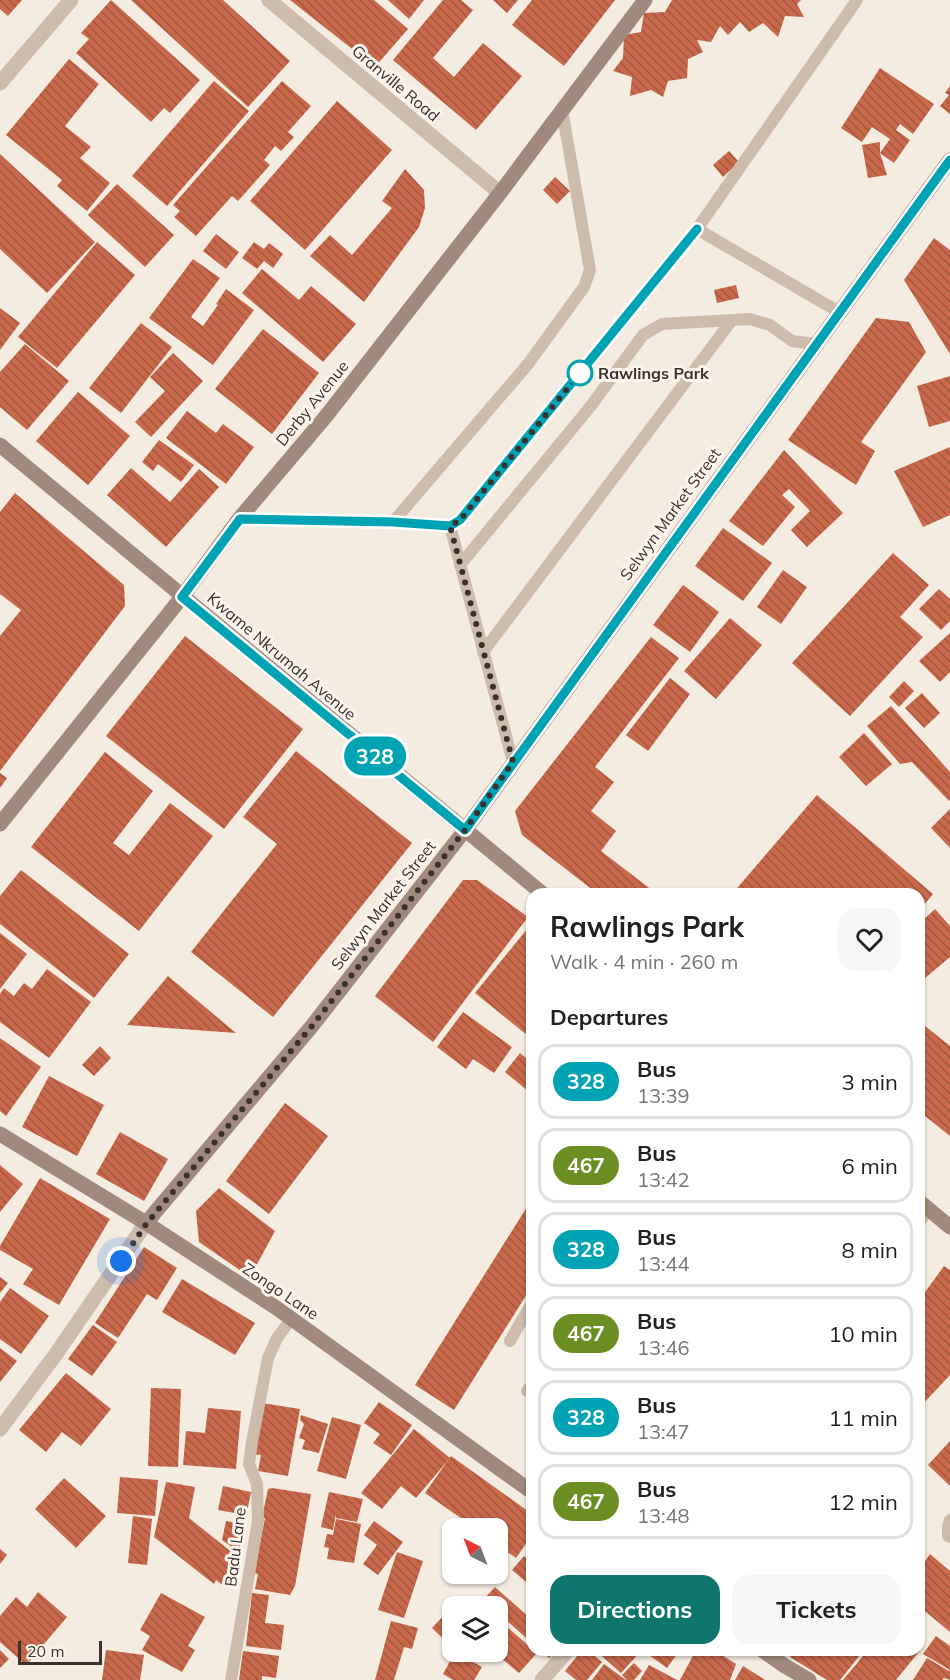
<!DOCTYPE html>
<meta charset="utf-8">
<style>
:root{--surface:#fff;--page:#f6f6f6;--text:#202124;--muted:#757577;--line:#e0e0e0;--accent:#0f766e}
body{margin:0;font-family:Mulish,sans-serif;background:var(--page);color:var(--text);height:100vh;display:flex;flex-direction:column;font-size:22px;white-space:nowrap}
*{box-sizing:border-box;margin:0}
p{font-size:20px;color:var(--muted)}
.icon{flex:none;width:33px;height:33px;fill:none;stroke:currentColor;stroke-width:2;stroke-linecap:round;stroke-linejoin:round}
.map{position:relative;flex:1;overflow:hidden}
.panel{position:absolute;left:526px;top:888px;width:399px;height:768px;display:flex;flex-direction:column;background:var(--surface);border-radius:18px;box-shadow:0 2px 4px #0004}
.panel>*{flex:none}
.badge{padding:0 12px;border-radius:20px;font-size:21px;line-height:39px}
.needle{width:39px;rotate:318deg}
.fabs{position:absolute;left:442px;top:1518px;display:grid;gap:12px}
.fabs a{display:grid;place-items:center;width:66px;height:66px;border-radius:12px;background:var(--surface);box-shadow:0 2px 4px #0004;font-size:30px}
.scale{position:absolute;left:18px;bottom:15px;width:84px;box-sizing:border-box;padding-left:6px;border:3px solid #3b302b;border-top:0;font-size:16px;line-height:21px;white-space:nowrap;color:#3b302b;-webkit-text-stroke:4px #fbf5ee;paint-order:stroke}
.you{position:absolute;width:30px;height:30px;margin:-15px;border:4px solid #fff;border-radius:50%;background:#1a73e8;box-shadow:0 0 0 9px #1a73e833}
.map>.badge{position:absolute;translate:-50% -50%;box-shadow:0 0 0 3px #fff}
h2{padding:0 24px;font-size:22px;line-height:54px}
.round{display:grid;place-items:center;flex:none;width:63px;height:63px;border-radius:18px;background:var(--page)}
.headline{display:flex;align-items:center;justify-content:space-between;height:102px;padding:0 24px}
h1{font-size:28px;font-weight:700;line-height:45px}
.button{display:flex;gap:12px;margin-top:auto;padding:12px 24px}
.button a{flex:1;height:69px;border-radius:18px;background:var(--accent);color:#fff;font-size:24px;font-weight:700;line-height:69px;text-align:center}
.button a+a{background:var(--page);color:var(--text)}
ul{padding:0;list-style:none}
li{display:flex;align-items:center;gap:18px;height:75px;margin:0 12px 9px;padding:0 12px;border:3px solid var(--line);border-radius:18px}
li div{flex:1}
li b{display:block;font-size:22px}
li em{font-style:normal}
li .badge{min-width:66px;font-weight:700;text-align:center}
.map>svg:first-child{display:block}
.building{fill:url(#building-back-hatch)}
.lines{fill:none;stroke-linecap:round;stroke-linejoin:round}
.lane{stroke:#cdbbac;stroke-width:12}
.street{stroke:#cdbbac;stroke-width:15}
.secondary{stroke:#a18a7d;stroke-width:15}
.line-casing{stroke:#fff;stroke-width:14}
.line{stroke:#00a3b4;stroke-width:9}
.walk{stroke:#3b302b;stroke-width:6;stroke-dasharray:0 10.8}
.stop-dot{fill:#fff;stroke:#00a3b4;stroke-width:3}
.labels{text-anchor:middle;dominant-baseline:central;stroke-width:6;stroke-linejoin:round;paint-order:stroke}
.street-label{font-size:16px;fill:#3b302b;stroke:#fbf5ee}
.stop-label{font-size:16px;font-weight:bold;fill:#3b302b;stroke:#fbf5ee;text-anchor:start}
</style>
<div class="map">
<svg width="950" height="1680" viewBox="0 0 950 1680">
<defs>
<pattern id="building-back-hatch" width="6" height="6" patternUnits="userSpaceOnUse" patternTransform="scale(1.5)"><rect width="6" height="6" fill="#c8694b"/><path d="M-1 5l2 2M0 0l6 6M5-1l2 2" fill="none" stroke="#a4573f"/></pattern>
</defs>
<rect width="100%" height="100%" fill="#f4ebe1"/>
<g class="building">
<path d="M0,0H22L8,16L0,9Z"/>
<path d="M111,0L200,80L170,113L164,108L151,122L76,53L89,39L81,33Z"/>
<path d="M131,0H223L290,61L248,107Z"/>
<path d="M290,0H374L408,29L375,67Z"/>
<path d="M388,0H424L409,19Z"/>
<path d="M443,0H461L473,10L433,58L454,77L483,43L522,76L476,130L393,60Z"/>
<path d="M493,0H518L507,13Z"/>
<path d="M532,0H615L564,66L512,25Z"/>
<path d="M672,0H801L797,4L804,17L785,16L778,37L763,23L749,32L740,22L728,35L720,26L711,42L697,40L703,52L688,59L687,78L668,81L663,97L651,90L630,96L632,77L613,71L623,58L624,35L641,32L644,13L665,12Z"/>
<path d="M69,59L99,84L65,126L91,147L80,158L110,183L87,211L57,186L62,180L6,135Z"/>
<path d="M880,68L934,104L913,134L900,124L896,130L910,140L894,163L880,153L890,139L872,127L862,142L841,128Z"/>
<path d="M214,81L249,111L167,206L132,176Z"/>
<path d="M282,81L311,106L288,132L294,137L281,151L275,146L264,160L270,165L238,201L232,196L196,236L174,217L180,211L173,205Z"/>
<path d="M950,86V114L940,106L949,95L945,93Z"/>
<path d="M337,101L392,150L305,250L250,201Z"/>
<path d="M880,142V153L887,175L868,178L862,145Z"/>
<path d="M729,151L739,162L723,177L713,165Z"/>
<path d="M0,154L95,242L47,293L0,249Z"/>
<path d="M405,169L424,190L425,208L419,227L364,302L310,256L330,235L352,255L392,208L382,201Z"/>
<path d="M555,177L570,191L557,204L543,190Z"/>
<path d="M117,184L174,235L145,267L88,215Z"/>
<path d="M216,234L239,252L226,269L203,251Z"/>
<path d="M934,238L950,250V354L904,280Z"/>
<path d="M97,242L135,275L57,368L18,337Z"/>
<path d="M254,242L264,249L269,243L283,254L273,268L264,261L257,269L242,258Z"/>
<path d="M193,259L220,278L191,317L203,326L218,305L216,304L226,289L254,310L213,365L149,318Z"/>
<path d="M262,269L299,300L311,286L356,324L323,362L242,293Z"/>
<path d="M736,285L739,298L717,303L714,290Z"/>
<path d="M0,308L20,323L0,350Z"/>
<path d="M876,318L909,322L926,352L861,442L875,451L856,485L788,440Z"/>
<path d="M141,323L172,347L121,413L89,388Z"/>
<path d="M263,329L319,373L272,434L215,389Z"/>
<path d="M25,344L69,381L27,430L0,407V372Z"/>
<path d="M173,353L203,381L151,437L135,422L165,391L150,377Z"/>
<path d="M950,376V421L929,427L917,386Z"/>
<path d="M78,392L130,436L88,485L36,441Z"/>
<path d="M187,411L216,433L223,424L254,447L226,484L166,438Z"/>
<path d="M159,440L194,465L181,482L158,464L153,471L142,462Z"/>
<path d="M950,447V515L923,527L894,471Z"/>
<path d="M784,450L843,513L807,547L791,530L810,511L789,489L782,495L795,507L763,546L729,521Z"/>
<path d="M131,468L170,502L199,469L219,487L166,547L107,495Z"/>
<path d="M15,493L124,585L125,606L0,771V636L21,610L0,594V512Z"/>
<path d="M723,528L772,563L743,601L695,566Z"/>
<path d="M893,553L929,585L900,617L923,637L850,716L792,663Z"/>
<path d="M783,570L807,587L781,624L757,607Z"/>
<path d="M683,585L719,612L690,652L653,625Z"/>
<path d="M939,589L950,599V621L941,630L919,609Z"/>
<path d="M730,618L762,645L716,699L684,671Z"/>
<path d="M950,633V672L940,682L919,661Z"/>
<path d="M185,636L303,729L224,829L106,736Z"/>
<path d="M651,637L679,658L595,767L614,782L591,811L616,831L601,851L657,894H598L522,835L515,811Z"/>
<path d="M670,678L690,694L648,751L626,735Z"/>
<path d="M904,681L914,691L899,707L889,697Z"/>
<path d="M922,693L940,713L924,728L905,708Z"/>
<path d="M891,706L950,772V800L949,801L912,762L900,764L867,726Z"/>
<path d="M864,733L892,764L866,786L839,757Z"/>
<path d="M296,751L412,843L273,1017L191,952L277,844L243,817Z"/>
<path d="M105,752L153,791L113,843L129,855L170,803L213,836L139,931L31,847Z"/>
<path d="M0,773L7,778L0,788Z"/>
<path d="M817,795L933,894L920,910V894H732Z"/>
<path d="M950,809V848L931,828Z"/>
<path d="M21,870L129,954L94,998L0,924V896Z"/>
<path d="M463,880H477L528,917L433,1042L375,996Z"/>
<path d="M935,909L950,926V957L924,979L920,974V923Z"/>
<path d="M532,923V1039L475,993Z"/>
<path d="M0,933L27,954L0,989Z"/>
<path d="M47,969L91,1002L49,1058L0,1022V994L4,988L14,996L24,983L32,989Z"/>
<path d="M168,976L236,1033L127,1025Z"/>
<path d="M463,1012L512,1047L494,1073L473,1059L466,1069L437,1047Z"/>
<path d="M920,1022L950,1046V1136L920,1112Z"/>
<path d="M0,1038L41,1067L6,1116L0,1111Z"/>
<path d="M100,1046L111,1058L94,1076L82,1065Z"/>
<path d="M520,1053L532,1063V1085L528,1091L505,1072Z"/>
<path d="M49,1076L104,1105L77,1156L22,1127Z"/>
<path d="M285,1103L328,1136L269,1214L226,1181Z"/>
<path d="M120,1132L168,1159L144,1201L96,1174Z"/>
<path d="M0,1165L23,1184L0,1212Z"/>
<path d="M40,1178L110,1219L59,1305L23,1284L33,1269L0,1250V1246Z"/>
<path d="M219,1188L275,1231L250,1277L199,1242L196,1211Z"/>
<path d="M532,1199V1286L454,1410L415,1385Z"/>
<path d="M144,1247L177,1268L157,1300L147,1294L118,1338L95,1323Z"/>
<path d="M944,1266L950,1270V1375L920,1407V1299Z"/>
<path d="M0,1277L8,1283L0,1293Z"/>
<path d="M182,1279L255,1323L235,1355L162,1312Z"/>
<path d="M10,1288L49,1316L21,1354L0,1339V1302Z"/>
<path d="M93,1325L117,1342L92,1376L68,1359Z"/>
<path d="M0,1348L17,1361L0,1382Z"/>
<path d="M66,1373L111,1409L81,1446L62,1432L46,1452L19,1430Z"/>
<path d="M151,1388L181,1389L178,1467L148,1466Z"/>
<path d="M379,1402L412,1425L391,1455L373,1443L380,1434L364,1423Z"/>
<path d="M262,1403L300,1409L288,1476L258,1471L261,1455L253,1454Z"/>
<path d="M208,1408L241,1411L236,1469L183,1465L186,1431L205,1433Z"/>
<path d="M301,1415L328,1424L319,1453L302,1449L305,1440L299,1438L304,1424L300,1420Z"/>
<path d="M332,1417L361,1425L346,1479L317,1471Z"/>
<path d="M414,1429L450,1458L416,1498L401,1486L382,1509L361,1493Z"/>
<path d="M950,1441V1486L928,1465Z"/>
<path d="M451,1456L532,1514V1535L516,1558L498,1545V1528H475L425,1493Z"/>
<path d="M120,1477L158,1480L155,1516L117,1513Z"/>
<path d="M64,1478L106,1516L76,1548L35,1509Z"/>
<path d="M166,1482L195,1487L189,1518L239,1558L226,1575L231,1579L225,1587L216,1580L214,1584L154,1537Z"/>
<path d="M223,1486L251,1492L239,1552L222,1540L226,1521L238,1523L240,1514L218,1510Z"/>
<path d="M272,1488L311,1494L295,1586L290,1595L255,1589L258,1574L254,1573L265,1518H262L268,1489Z"/>
<path d="M329,1492L363,1499L357,1522L336,1518V1514L333,1530L321,1527Z"/>
<path d="M133,1516L152,1519L147,1565L128,1563Z"/>
<path d="M336,1519L361,1524L354,1563L327,1559L329,1548L324,1547L327,1534L333,1535Z"/>
<path d="M374,1521L403,1542L378,1575L363,1564L377,1545L364,1535Z"/>
<path d="M0,1549L7,1555L0,1564Z"/>
<path d="M397,1552L423,1561L404,1618L378,1610Z"/>
<path d="M930,1554L950,1571V1632L920,1607V1568Z"/>
<path d="M524,1556L532,1563V1587L512,1570Z"/>
<path d="M495,1587L532,1620V1643L498,1613V1606H491L483,1600Z"/>
<path d="M38,1592L67,1617L26,1665L0,1642V1616L16,1597L27,1607Z"/>
<path d="M161,1593L205,1617L188,1646L195,1650L182,1672L142,1650L150,1636L140,1630Z"/>
<path d="M252,1593L269,1595L265,1623L284,1625L281,1650L246,1646Z"/>
<path d="M448,1611L453,1616V1648L432,1628Z"/>
<path d="M498,1619L537,1653L519,1673L494,1652H498Z"/>
<path d="M391,1621L418,1628L412,1649L404,1647L394,1680H375Z"/>
<path d="M936,1636L950,1646V1680L944,1678L942,1680H913L927,1658L949,1671L950,1670L923,1654Z"/>
<path d="M920,1646L922,1648L896,1680H843L868,1650H920Z"/>
<path d="M0,1650L9,1659L0,1668Z"/>
<path d="M106,1650L144,1655L140,1680H102Z"/>
<path d="M540,1650H557L549,1658Z"/>
<path d="M582,1650H587L602,1662L587,1680H576L565,1671Z"/>
<path d="M595,1650H642L621,1673Z"/>
<path d="M649,1650H680L667,1668L646,1653Z"/>
<path d="M696,1650H714L736,1664L730,1680H680Z"/>
<path d="M796,1650H864L840,1680H827L790,1657Z"/>
<path d="M243,1651L279,1656L276,1678L262,1676V1680H239Z"/>
<path d="M455,1652L482,1667L474,1680H453L443,1674Z"/>
<path d="M634,1663L642,1671L634,1680H627L622,1675Z"/>
<path d="M604,1664L626,1680H592Z"/>
<path d="M649,1665L677,1680H640Z"/>
<path d="M743,1666L765,1680H735Z"/>
</g>
<g class="lines">
<g class="lane">
<path d="M697,229L839,312"/>
<path d="M239,519L393,522L450,526L460,520L697,229L857,0"/>
<path d="M393,522L528,364L584,287L590,270L562,110"/>
<path d="M450,526L513,762"/>
<path d="M460,565L590,407L643,335L662,324L750,319L770,325L792,341L816,344"/>
<path d="M483,652L732,320"/>
<path d="M920,1221L928,1209"/>
<path d="M510,1341L532,1303"/>
<path d="M527,1391L532,1385"/>
<path d="M950,1520L948,1526V1536L950,1537"/>
<path d="M231,1680L258,1521L257,1484L249,1464L252,1442L268,1358L277,1338L292,1318"/>
</g>
<g class="street">
<path d="M269,0L500,193"/>
<path d="M0,83L71,0"/>
<path d="M0,1429L56,1354L146,1223"/>
<path d="M542,1680L568,1650"/>
</g>
<g class="secondary">
<path d="M0,445L543,894"/>
<path d="M0,824L182,597L239,519L327,415L500,193L645,0"/>
<path d="M0,1134L146,1223L278,1309L532,1492"/>
<path d="M920,1202L950,1227"/>
<path d="M146,1223L312,1026L465,830L950,160"/>
<path d="M762,1650L785,1666L809,1680"/>
</g>
</g>
<g class="lines">
<g class="line-casing">
<path id="line" d="M697,229L460,520L450,526L393,522L240,519L182,597L465,830L950,160"/>
</g>
<use href="#line" class="line"/>
<path class="walk" d="M121,1261L147,1223L312,1026L465,830L513,762L450,526L460,520L580,373"/>
</g>
<circle class="stop-dot" cx="580" cy="373" r="12"/>
<g class="labels">
<g class="street-label">
<text transform="translate(396 83) rotate(40)">Granville Road</text>
<text transform="translate(312 403) rotate(-51)">Derby Avenue</text>
<text transform="translate(670 514) rotate(-54)">Selwyn Market Street</text>
<text transform="translate(282 656) rotate(40)">Kwame Nkrumah Avenue</text>
<text transform="translate(383 905) rotate(-52)">Selwyn Market Street</text>
<text transform="translate(281 1291) rotate(34)">Zongo Lane</text>
<text transform="translate(235 1547) rotate(-83)">Badu Lane</text>
</g>
<g class="stop-label">
<text x="598" y="373">Rawlings Park</text>
</g>
</g>
</svg>
<div class="fabs">
<a><svg class="needle" viewBox="-14 -14 28 28"><path d="M0-13l5 13h-10z" fill="#e53935"/><path d="M0 13l5-13h-10z" fill="#757577"/></svg></a>
<a><svg class="icon" aria-label="layers" viewBox="0 0 24 24"><path d="M12 4l9 5-9 5-9-5zM3 14l9 5 9-5"/></svg></a>
</div>
<div class="scale">20 m</div>
<div class="you" style="left:121px;top:1261px"></div>
<b class="badge" style="left:375px;top:756px;background:#00a3b4;color:#fff">328</b>
<section class="panel">
<div class="headline"><div><h1>Rawlings Park</h1><p>Walk · 4 min · 260 m</p></div><a class="round"><svg class="icon" aria-label="heart" viewBox="0 0 24 24"><path d="M12 20l-8-8c-3-5 5-10 8-4 3-6 11-1 8 4z"/></svg></a></div>
<h2>Departures</h2>
<ul>
<li><span class="badge" style="background:#00a3b4;color:#fff">328</span><div><b>Bus</b><p>13:39</p></div><em>3 min</em></li>
<li><span class="badge" style="background:#6b8e23;color:#fff">467</span><div><b>Bus</b><p>13:42</p></div><em>6 min</em></li>
<li><span class="badge" style="background:#00a3b4;color:#fff">328</span><div><b>Bus</b><p>13:44</p></div><em>8 min</em></li>
<li><span class="badge" style="background:#6b8e23;color:#fff">467</span><div><b>Bus</b><p>13:46</p></div><em>10 min</em></li>
<li><span class="badge" style="background:#00a3b4;color:#fff">328</span><div><b>Bus</b><p>13:47</p></div><em>11 min</em></li>
<li><span class="badge" style="background:#6b8e23;color:#fff">467</span><div><b>Bus</b><p>13:48</p></div><em>12 min</em></li>
</ul>
<div class="button"><a>Directions</a><a>Tickets</a></div>
</section>
</div>
